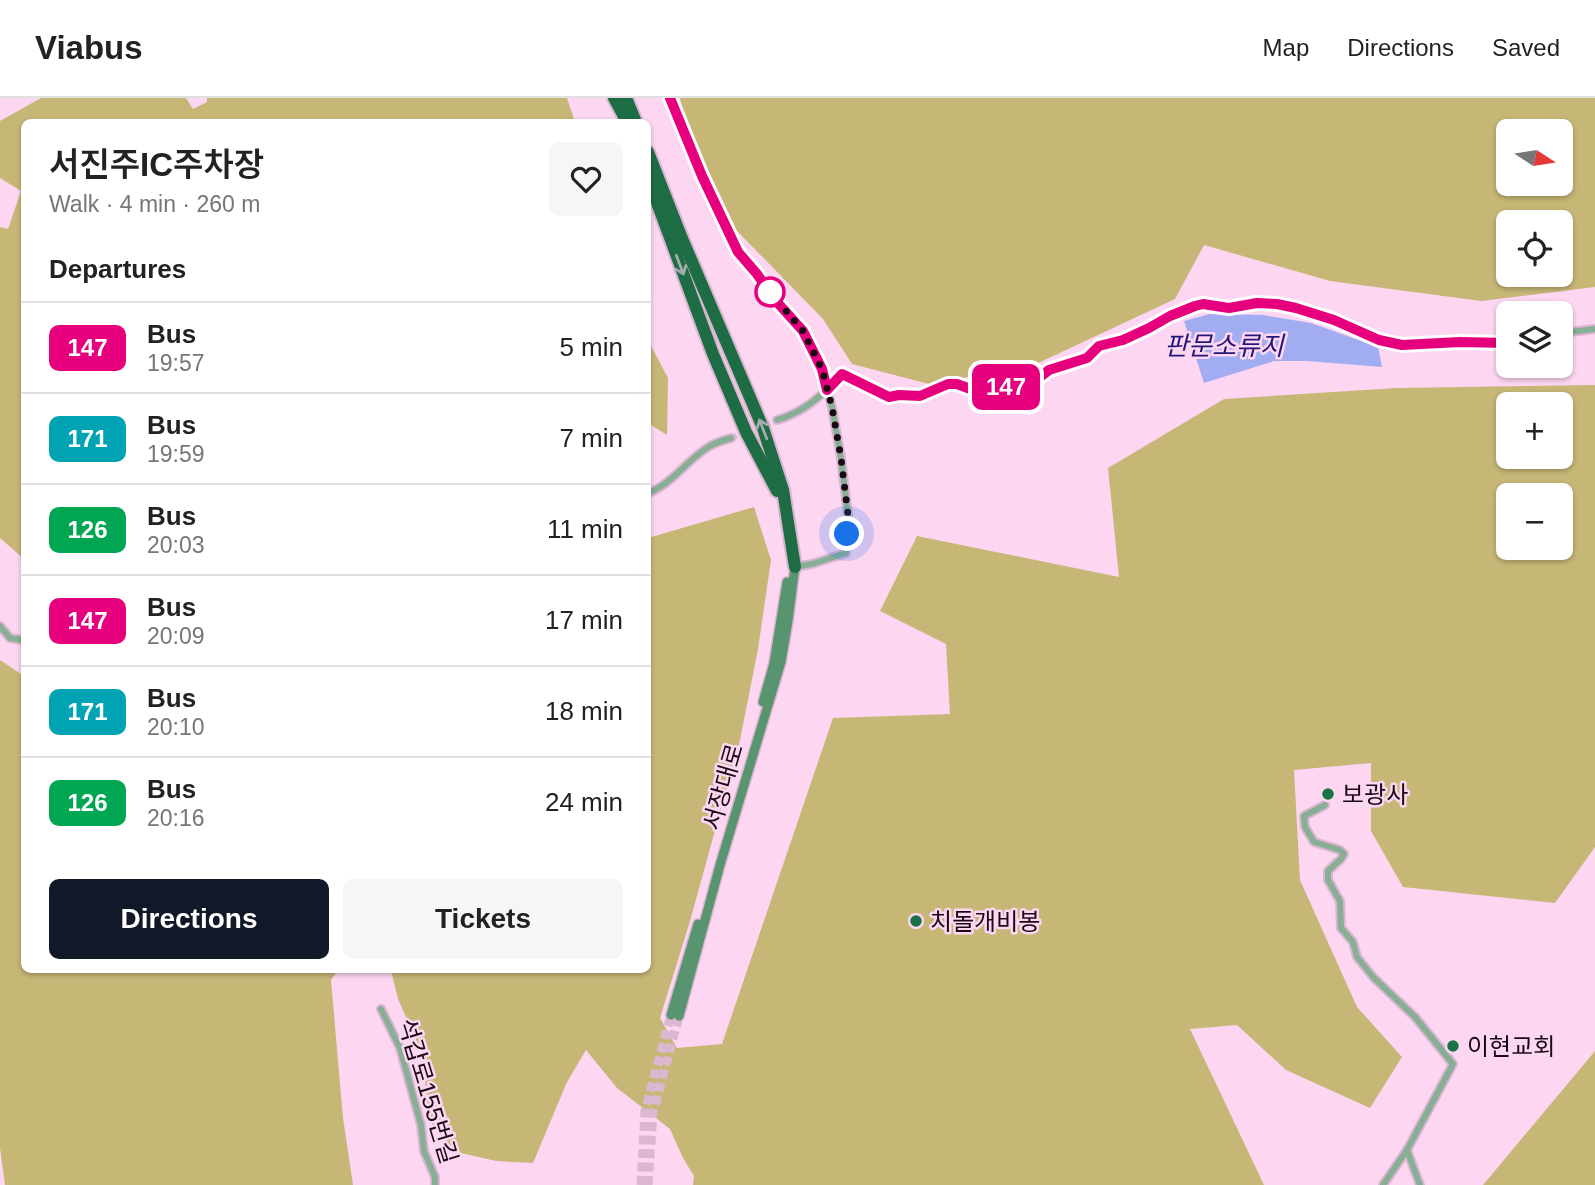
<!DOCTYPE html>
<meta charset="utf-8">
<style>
:root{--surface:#fff;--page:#f6f6f6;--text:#222;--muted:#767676;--line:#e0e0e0;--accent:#111827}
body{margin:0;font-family:Helvetica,"Noto Sans KR",sans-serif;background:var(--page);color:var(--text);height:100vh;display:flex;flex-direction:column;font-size:26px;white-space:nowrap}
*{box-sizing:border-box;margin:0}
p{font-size:23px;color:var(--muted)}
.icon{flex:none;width:38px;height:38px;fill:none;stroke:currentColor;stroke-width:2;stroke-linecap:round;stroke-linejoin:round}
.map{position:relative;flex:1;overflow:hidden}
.drawer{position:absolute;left:21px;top:21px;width:630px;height:854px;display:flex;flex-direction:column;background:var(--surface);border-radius:10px;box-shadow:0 2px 5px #0004}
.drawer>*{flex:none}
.badge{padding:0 14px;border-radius:10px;font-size:24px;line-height:46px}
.needle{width:46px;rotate:102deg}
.fabs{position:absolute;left:1496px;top:21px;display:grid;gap:14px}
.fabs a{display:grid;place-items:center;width:77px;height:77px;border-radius:10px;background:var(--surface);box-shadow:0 2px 5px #0004;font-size:35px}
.you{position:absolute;width:35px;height:35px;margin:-18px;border:5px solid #fff;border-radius:50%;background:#1a73e8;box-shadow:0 0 0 10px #1a73e833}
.map>.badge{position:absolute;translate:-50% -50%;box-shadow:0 0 0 4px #fff}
h2{padding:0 28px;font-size:26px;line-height:63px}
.round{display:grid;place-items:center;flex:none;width:74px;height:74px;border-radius:10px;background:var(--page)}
.overview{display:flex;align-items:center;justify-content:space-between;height:119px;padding:0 28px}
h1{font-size:33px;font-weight:600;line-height:52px}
.button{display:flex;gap:14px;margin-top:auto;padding:14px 28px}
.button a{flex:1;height:80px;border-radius:10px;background:var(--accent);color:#fff;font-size:28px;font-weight:600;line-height:80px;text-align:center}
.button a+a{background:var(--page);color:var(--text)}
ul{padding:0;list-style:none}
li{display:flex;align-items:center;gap:21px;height:91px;padding:0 28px;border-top:2px solid var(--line)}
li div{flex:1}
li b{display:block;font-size:26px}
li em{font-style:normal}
li .badge{min-width:77px;font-weight:700;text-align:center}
header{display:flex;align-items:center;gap:42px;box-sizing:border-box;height:98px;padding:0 35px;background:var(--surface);border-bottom:2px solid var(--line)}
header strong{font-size:33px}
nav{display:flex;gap:38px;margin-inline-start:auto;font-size:24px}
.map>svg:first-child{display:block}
.green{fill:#c6b777;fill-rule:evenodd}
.water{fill:#a2adf1}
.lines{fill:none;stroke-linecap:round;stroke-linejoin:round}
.street-tunnel{stroke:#dbb7d1;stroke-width:6;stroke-dasharray:6 3;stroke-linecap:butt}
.secondary-tunnel{stroke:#dbb7d1;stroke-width:9;stroke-dasharray:9 4.5;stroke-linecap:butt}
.street-casing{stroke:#d9b5cf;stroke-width:10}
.secondary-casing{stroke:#d9b5cf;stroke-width:12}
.highway-casing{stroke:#d9b5cf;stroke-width:16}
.street{stroke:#88af96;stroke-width:6}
.secondary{stroke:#589470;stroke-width:9}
.highway{stroke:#1e6c44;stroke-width:12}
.oneway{stroke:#a4acac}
.line-casing{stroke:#fff;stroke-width:16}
.line{stroke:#e6007e;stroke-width:10}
.walk{stroke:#190915;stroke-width:7;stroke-dasharray:0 12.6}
.stop-dot{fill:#fff;stroke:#e6007e;stroke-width:3.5}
.poi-dot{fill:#197347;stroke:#fdd6f2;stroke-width:2.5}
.labels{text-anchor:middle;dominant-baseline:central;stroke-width:5;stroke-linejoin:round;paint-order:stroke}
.street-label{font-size:24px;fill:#190915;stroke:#fdd6f2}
.poi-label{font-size:24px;fill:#190915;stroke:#fdd6f2;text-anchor:start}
.water-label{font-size:26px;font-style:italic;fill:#221778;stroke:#fdd6f2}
</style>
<header>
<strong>Viabus</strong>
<nav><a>Map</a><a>Directions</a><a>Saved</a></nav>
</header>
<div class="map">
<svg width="1595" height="1087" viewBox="0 0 1595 1087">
<rect width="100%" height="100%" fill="#fdd6f2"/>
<g class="green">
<path d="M41,0H186L193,11L207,4V0H567L575,24H24V461L0,440V129L8,131L21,93L0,80V23Z"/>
<path d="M680,0H1595V189L1481,203L1330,183L1204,147L1175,201L1034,267L929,286L852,266L823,221L736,132L684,21ZM1508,33H1561V86H1508ZM1508,124H1561V177H1508Z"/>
<path d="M648,242L668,280L667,337L648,325Z"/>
<path d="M1595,287V749L1555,805L1403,789L1371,733V665L1294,672L1300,782L1357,909L1402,959L1370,1010L1286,972L1237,927L1190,931L1264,1087H693L694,1078L683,1060L670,1031L617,990L586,952L567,984L533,1065L496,1063L448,1052L429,1021L422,955L398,901L391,872H648V440L754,409L771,462L758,551L740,642L690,823L660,920L677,950L722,946L833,620L950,616L946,546L880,513L917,438L1119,479L1108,370L1224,301L1397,290ZM1561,306V359H1508V306ZM1561,397V450H1508V397Z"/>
<path d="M0,562L24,578V872H338L331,882L343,1020L353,1087H5L0,1050Z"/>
<path d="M1595,953V1087H1483Z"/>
</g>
<path class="water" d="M1210,216L1263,217L1311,225L1378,249L1382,269L1307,263H1274L1204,285L1184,223Z"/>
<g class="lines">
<path class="street-tunnel" d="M731,340L777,322"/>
<g class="secondary-tunnel">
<path d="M641,1087L645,1013L671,917"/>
<path d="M648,1087L653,1015L679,918"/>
</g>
<g class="street-casing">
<g id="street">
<path d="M670,0L702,78L738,154L757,176L776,203L803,233L822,271L832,309L841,360L848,417L846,455L812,466L793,469"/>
<path d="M1561,235L1595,231"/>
<path d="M777,322C804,314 823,297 842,276L889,299L899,297L920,298L948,286H957L973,292L1004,289L1040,279L1049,272L1087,260L1099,248L1123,242L1170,218L1195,208L1204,206L1229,210L1257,205L1296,210L1334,222L1379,242L1402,247L1460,244L1508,245"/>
<path d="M648,395C673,386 687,361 710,348C717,344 724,342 731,340"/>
<path d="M0,528L10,540L22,542"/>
<path d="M1325,707L1304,718L1305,729L1314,744L1340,752L1344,756L1341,761L1328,773V782L1340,803L1341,830L1353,844L1357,859L1373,879L1415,919L1453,966L1407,1052L1383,1087"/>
<path d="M381,911L400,950L421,1027L424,1053L435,1079V1087"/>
<path d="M1407,1052L1420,1087"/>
</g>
</g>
<g class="secondary-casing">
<g id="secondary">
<path d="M763,604L774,565L787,484"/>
<path d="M671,917L698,826"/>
<path d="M679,918L720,767L781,564L788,523L795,469"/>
</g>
</g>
<g class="highway-casing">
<g id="highway">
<path d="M614,0L627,24"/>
<path d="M626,0L636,24"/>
<path d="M648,54L681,138L763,330L783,392L795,469"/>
<path d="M648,80L713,256L746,334L777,393"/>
</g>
</g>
<use href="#street" class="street"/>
<use href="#secondary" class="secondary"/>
<use href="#highway" class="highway"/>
</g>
<defs><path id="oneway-shaft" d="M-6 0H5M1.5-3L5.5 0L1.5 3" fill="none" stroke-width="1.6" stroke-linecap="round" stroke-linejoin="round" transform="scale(1.75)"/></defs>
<g class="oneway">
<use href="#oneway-shaft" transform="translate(680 167) rotate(69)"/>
<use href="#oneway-shaft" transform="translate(763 331) rotate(-111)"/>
</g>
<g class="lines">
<g class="line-casing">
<path id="line" d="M670,0L702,78L738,154L757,176L776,203L803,233L822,271L827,292L842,276L889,299L899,297L920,298L948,286H957L973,292L1004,289L1040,279L1049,272L1087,260L1099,248L1123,242L1149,230L1170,218L1195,208L1203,206L1229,210L1257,205L1277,206L1296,210L1334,222L1379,242L1402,247L1460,244L1508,245"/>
</g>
<use href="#line" class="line"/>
<path class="walk" d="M770,194L803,233L822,271L832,309L841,360L848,417L847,436"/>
</g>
<circle class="stop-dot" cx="770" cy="194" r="14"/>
<g class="poi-dot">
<circle cx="1328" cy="696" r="7"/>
<circle cx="916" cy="823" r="7"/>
<circle cx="1453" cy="948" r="7"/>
</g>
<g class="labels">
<g class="street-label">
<text transform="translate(723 689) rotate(-74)">서장대로</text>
<text transform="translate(428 993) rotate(73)">석갑로155번길</text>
</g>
<g class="poi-label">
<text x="1342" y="696">보광사</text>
<text x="930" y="823">치돌개비봉</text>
<text x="1467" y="948">이현교회</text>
</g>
<g class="water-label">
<text x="1224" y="248">판문소류지</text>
</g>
</g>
</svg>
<div class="fabs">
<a><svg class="needle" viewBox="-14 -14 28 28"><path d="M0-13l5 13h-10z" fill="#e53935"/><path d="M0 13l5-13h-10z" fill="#767676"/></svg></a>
<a><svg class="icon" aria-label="locate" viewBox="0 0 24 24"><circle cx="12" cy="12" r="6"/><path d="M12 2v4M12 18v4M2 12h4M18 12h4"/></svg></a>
<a><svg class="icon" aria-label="layers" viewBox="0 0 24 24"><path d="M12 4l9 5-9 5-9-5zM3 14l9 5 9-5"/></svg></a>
<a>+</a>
<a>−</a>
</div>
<div class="you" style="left:847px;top:436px"></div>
<b class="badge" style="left:1006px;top:289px;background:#e6007e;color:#fff">147</b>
<section class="drawer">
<div class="overview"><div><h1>서진주IC주차장</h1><p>Walk · 4 min · 260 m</p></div><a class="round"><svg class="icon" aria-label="heart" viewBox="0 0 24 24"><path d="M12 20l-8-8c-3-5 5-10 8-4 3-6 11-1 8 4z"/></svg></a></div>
<h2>Departures</h2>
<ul>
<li><span class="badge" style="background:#e6007e;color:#fff">147</span><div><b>Bus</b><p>19:57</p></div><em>5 min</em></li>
<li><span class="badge" style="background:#00a3b4;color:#fff">171</span><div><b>Bus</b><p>19:59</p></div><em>7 min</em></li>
<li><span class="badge" style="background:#00a651;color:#fff">126</span><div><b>Bus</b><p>20:03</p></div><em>11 min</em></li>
<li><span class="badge" style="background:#e6007e;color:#fff">147</span><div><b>Bus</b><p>20:09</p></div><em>17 min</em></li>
<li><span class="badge" style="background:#00a3b4;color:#fff">171</span><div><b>Bus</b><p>20:10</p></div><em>18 min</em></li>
<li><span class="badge" style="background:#00a651;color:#fff">126</span><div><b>Bus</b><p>20:16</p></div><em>24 min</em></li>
</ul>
<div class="button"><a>Directions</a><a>Tickets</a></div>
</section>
</div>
